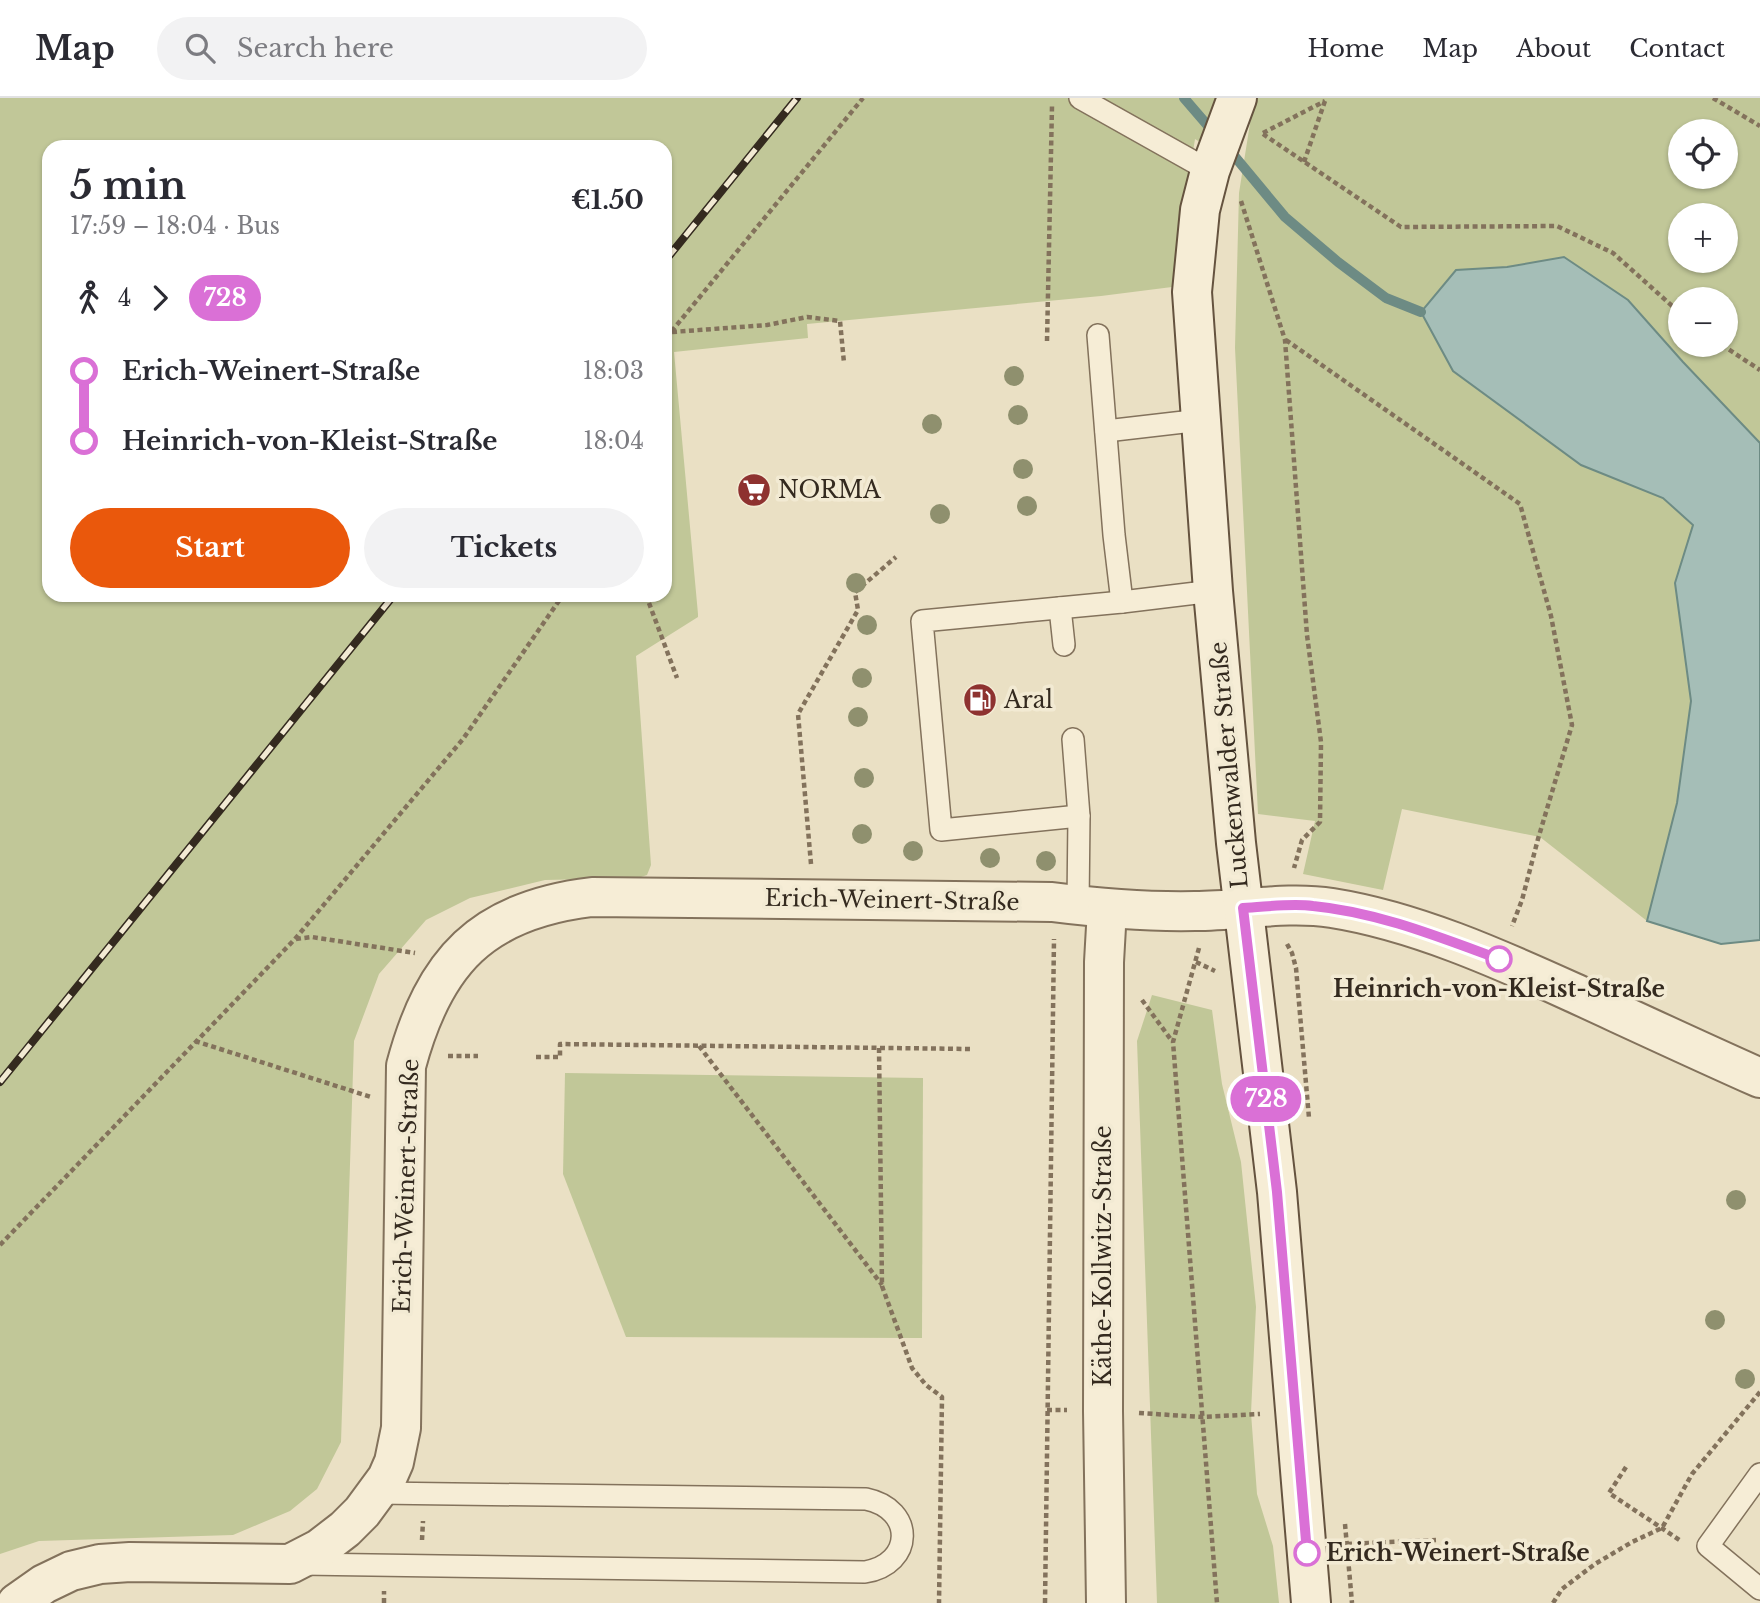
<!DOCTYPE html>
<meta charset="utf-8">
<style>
:root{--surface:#fff;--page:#f2f2f3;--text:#2b2b33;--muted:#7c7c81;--line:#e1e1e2;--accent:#ea580c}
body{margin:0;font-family:"Libre Baskerville",serif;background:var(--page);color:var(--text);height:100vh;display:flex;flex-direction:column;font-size:26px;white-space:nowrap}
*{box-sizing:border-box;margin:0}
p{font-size:23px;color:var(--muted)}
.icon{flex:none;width:38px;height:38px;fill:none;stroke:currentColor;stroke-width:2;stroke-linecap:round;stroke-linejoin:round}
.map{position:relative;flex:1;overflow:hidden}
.panel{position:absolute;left:42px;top:42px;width:630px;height:462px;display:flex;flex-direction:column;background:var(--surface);border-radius:21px;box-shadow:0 2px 5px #0004}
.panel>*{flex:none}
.badge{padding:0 14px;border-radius:23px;font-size:24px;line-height:46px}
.fabs{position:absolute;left:1668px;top:21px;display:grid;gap:14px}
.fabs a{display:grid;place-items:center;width:70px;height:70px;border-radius:50%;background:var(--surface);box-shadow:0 2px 5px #0004;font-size:35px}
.map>.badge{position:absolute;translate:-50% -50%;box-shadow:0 0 0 4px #fff}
.legs{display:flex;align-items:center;gap:10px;height:77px;padding:0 28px;font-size:23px}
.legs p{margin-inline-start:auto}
.overview{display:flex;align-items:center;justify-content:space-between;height:119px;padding:0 28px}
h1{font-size:38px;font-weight:700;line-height:52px}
.cta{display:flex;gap:14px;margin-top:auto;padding:14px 28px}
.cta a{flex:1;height:80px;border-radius:42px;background:var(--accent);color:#fff;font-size:28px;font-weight:700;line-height:80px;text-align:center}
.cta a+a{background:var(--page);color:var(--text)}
ul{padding:0 28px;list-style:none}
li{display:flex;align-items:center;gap:24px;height:70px;font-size:26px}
li i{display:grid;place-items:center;width:10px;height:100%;margin:0 9px;background:currentColor}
li i::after{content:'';width:18px;height:18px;margin:-9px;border:5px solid;border-radius:50%;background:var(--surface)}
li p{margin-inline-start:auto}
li:first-child i{background:linear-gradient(#0000 50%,currentColor 0)}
li:last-child i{background:linear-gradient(currentColor 50%,#0000 0)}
header{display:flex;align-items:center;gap:42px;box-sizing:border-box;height:98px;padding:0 35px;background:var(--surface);border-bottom:2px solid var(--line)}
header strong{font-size:33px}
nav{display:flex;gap:38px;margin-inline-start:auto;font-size:24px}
.search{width:490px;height:63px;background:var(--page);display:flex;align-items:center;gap:18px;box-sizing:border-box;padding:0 24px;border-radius:38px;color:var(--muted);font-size:26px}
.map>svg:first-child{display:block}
.green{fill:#c1c798;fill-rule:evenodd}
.water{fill:#a5beb7;stroke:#6d8b84;stroke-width:2}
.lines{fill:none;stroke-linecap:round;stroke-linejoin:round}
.stream{stroke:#6d8b84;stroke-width:10}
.lane-casing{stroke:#83725c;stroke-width:24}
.street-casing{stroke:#83725c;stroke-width:42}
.secondary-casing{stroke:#65533f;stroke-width:42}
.path{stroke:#83725c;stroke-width:4.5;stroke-dasharray:5 3.5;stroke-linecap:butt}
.lane{stroke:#f6edd6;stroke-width:21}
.street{stroke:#f6edd6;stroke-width:38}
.secondary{stroke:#f6edd6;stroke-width:38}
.rail-casing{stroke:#342a1f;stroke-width:8}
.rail{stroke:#f2ead3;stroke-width:5;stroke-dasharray:16;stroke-linecap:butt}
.tree{fill:#8f906e}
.line-1-casing{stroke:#fff;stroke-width:16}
.line-1{stroke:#da70d6;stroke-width:10}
.stop-1-dot{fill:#fff;stroke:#da70d6;stroke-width:3.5}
.labels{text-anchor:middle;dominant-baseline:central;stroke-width:7;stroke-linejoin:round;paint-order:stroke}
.poi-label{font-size:23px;fill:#342a1f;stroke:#f2ead3;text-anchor:start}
.street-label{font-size:23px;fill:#342a1f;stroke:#f2ead3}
.stop-label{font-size:23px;font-weight:bold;fill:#342a1f;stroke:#f2ead3}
</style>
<header>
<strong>Map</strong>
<div class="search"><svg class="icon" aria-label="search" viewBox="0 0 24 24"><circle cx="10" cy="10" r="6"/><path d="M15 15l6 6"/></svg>Search here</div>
<nav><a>Home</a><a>Map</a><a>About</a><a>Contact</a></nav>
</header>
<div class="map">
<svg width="1760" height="1505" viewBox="0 0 1760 1505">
<rect width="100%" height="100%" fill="#eae0c4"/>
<g class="green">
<path d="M0,0H1223L1206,48L1195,41L1172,189L1101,198L807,226L808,240L674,254L698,516V519L636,558L651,767L647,777L638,780L545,782L470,800L426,822L379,876L354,943L341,1344L317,1391L290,1413L233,1437L39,1443L0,1456ZM49,49H665V497H49Z"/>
<path d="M1254,0H1760V345L1683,264L1628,202L1507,169L1456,172L1581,367L1663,400L1693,427L1675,485L1691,603L1677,705L1647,823L1540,739L1402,711L1383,792L1303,776L1315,723L1258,716L1235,250L1239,95ZM1680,33H1726V79H1680ZM1680,117H1726V163H1680ZM1680,201H1726V247H1680Z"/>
<path d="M1152,897L1212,912L1222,986L1241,1064L1256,1209L1251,1315L1257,1396L1273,1448L1279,1505H1157L1137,943Z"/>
<path d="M565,975L923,980L922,1240L626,1239L563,1076Z"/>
</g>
<path class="water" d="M1564,159L1628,202L1683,264L1760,345V842L1721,846L1647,823L1677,705L1691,603L1675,485L1693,427L1663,400L1581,367L1453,273L1421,214L1456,172L1507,169Z"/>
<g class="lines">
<g class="stream">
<path d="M1184,0L1215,36"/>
<path d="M1226,48L1285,119L1338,164L1386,200L1421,214"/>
</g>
<g class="lane-casing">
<g id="lane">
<path d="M1080,0L1210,73"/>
<path d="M1098,237L1114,437L1122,504"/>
<path d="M1106,333L1201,322"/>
<path d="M1060,510L1064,547"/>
<path d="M1073,641L1079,718L1078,807"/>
<path d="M1079,718L941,732L922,523L1122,504L1213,493"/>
<path d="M1760,1376L1708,1448L1760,1491"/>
<path d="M302,1466L865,1474C914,1466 915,1411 866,1401L377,1395"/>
</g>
</g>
<g class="street-casing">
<g id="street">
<path d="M17,1505L44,1486L71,1473L100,1466L130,1464L290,1466L319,1451L345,1431L362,1414L387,1380L394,1364L401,1330L406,968C434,863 482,812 592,799L1052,804C1099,810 1147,814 1195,813C1241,813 1286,803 1332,810C1414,823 1497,860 1572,894C1635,923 1697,952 1760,980"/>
<path d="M1106,1505L1103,1313L1104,864L1107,811"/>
</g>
</g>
<g class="secondary-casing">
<path id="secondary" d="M1237,0L1210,73L1200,112L1192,194L1213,493L1236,745L1277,1094L1311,1505"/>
</g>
<g class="path">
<path d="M1713,0L1760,28"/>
<path d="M1263,35L1325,3"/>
<path d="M1263,36L1401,129L1557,128L1613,155L1680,215"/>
<path d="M1304,64L1326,0"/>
<path d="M1241,103L1285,242L1307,537L1321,644L1320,724L1302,742L1294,770"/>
<path d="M672,234L767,227L807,219L840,223L844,265"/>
<path d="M1286,242L1520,406L1551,518L1572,627L1538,741L1522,802L1512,828"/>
<path d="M1047,243L1052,8"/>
<path d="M1722,247L1760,272"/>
<path d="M665,249L671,234L863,0"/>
<path d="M646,497L677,580"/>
<path d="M811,766L798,616L858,512L855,494L896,459"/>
<path d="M296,841L312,839L415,855"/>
<path d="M1287,846L1292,855L1296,870L1309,1020"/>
<path d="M1199,850L1173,944L1217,1505"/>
<path d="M1196,864L1215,873"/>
<path d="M1142,902L1172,943"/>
<path d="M195,943L371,999"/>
<path d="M699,948L882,1187"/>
<path d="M879,950L882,1188L912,1270L926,1287L942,1299L939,1505"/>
<path d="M448,958H478"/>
<path d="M536,959H560V946L971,951"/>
<path d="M0,1147L295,841L463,641L563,497"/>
<path d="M1047,1312H1067"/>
<path d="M1139,1315L1202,1319L1260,1316"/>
<path d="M1626,1369L1609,1395L1681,1443"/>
<path d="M1345,1426L1352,1505"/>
<path d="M422,1442L423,1423"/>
<path d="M1347,1446L1436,1442"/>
<path d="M384,1505V1493"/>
<path d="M1045,1505L1054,841"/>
<path d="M1553,1505L1562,1491L1595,1466L1632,1444L1662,1430L1692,1376L1760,1294"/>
</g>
<use href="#lane" class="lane"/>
<use href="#street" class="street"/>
<use href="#secondary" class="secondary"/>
<g class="rail-casing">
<g id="rail">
<path d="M665,163L797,0"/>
<path d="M0,984L394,497"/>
</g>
</g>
<use href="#rail" class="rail"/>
</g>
<g class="tree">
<circle cx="1014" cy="278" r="10"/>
<circle cx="1018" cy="317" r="10"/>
<circle cx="932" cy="326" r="10"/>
<circle cx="1023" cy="371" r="10"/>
<circle cx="1027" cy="408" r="10"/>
<circle cx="940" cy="416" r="10"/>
<circle cx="856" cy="485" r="10"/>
<circle cx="867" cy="527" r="10"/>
<circle cx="862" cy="580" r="10"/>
<circle cx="858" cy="619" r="10"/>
<circle cx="864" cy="680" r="10"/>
<circle cx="862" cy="736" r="10"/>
<circle cx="913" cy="753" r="10"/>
<circle cx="990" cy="760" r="10"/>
<circle cx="1046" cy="763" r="10"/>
<circle cx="1736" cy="1102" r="10"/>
<circle cx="1715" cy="1222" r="10"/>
<circle cx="1745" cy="1281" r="10"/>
</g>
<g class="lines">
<g class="line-1-casing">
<path id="line-1" d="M1307,1455L1277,1094L1243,810C1266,809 1290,805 1313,808C1377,814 1439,839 1499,861"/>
</g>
<use href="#line-1" class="line-1"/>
</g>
<defs>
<g id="supermarket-disc" transform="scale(1.75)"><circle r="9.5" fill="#8e3230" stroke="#f2ead3"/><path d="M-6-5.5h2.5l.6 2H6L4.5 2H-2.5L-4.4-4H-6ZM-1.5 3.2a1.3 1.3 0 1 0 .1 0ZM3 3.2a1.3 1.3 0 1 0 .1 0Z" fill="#fff"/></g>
<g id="fuel-disc" transform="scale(1.75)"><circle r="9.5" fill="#8e3230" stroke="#f2ead3"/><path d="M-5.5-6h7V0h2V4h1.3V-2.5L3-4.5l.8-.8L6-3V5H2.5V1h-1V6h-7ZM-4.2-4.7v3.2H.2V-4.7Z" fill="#fff"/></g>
</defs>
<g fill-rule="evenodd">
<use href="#supermarket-disc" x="754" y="392"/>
<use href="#fuel-disc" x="980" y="602"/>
</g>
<g class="stop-1-dot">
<circle cx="1499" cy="861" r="12"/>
<circle cx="1307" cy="1455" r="12"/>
</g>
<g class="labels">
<g class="poi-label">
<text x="778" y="392">NORMA</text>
<text x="1004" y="602">Aral</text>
</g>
<g class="street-label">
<text transform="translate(1229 667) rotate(-95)">Luckenwalder Straße</text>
<text transform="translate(892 802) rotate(1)">Erich-Weinert-Straße</text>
<text transform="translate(406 1088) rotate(-88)">Erich-Weinert-Straße</text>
<text transform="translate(1103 1158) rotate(-90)">Käthe-Kollwitz-Straße</text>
</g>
<g class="stop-label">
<text x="1499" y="891">Heinrich-von-Kleist-Straße</text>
<text x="1326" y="1455" text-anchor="start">Erich-Weinert-Straße</text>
</g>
</g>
</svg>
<div class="fabs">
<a><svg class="icon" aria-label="locate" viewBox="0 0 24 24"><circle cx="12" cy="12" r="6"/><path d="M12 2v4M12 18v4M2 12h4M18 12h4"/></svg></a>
<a>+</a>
<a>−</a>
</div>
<b class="badge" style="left:1266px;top:1001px;background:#da70d6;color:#fff">728</b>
<section class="panel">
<div class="overview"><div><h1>5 min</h1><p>17:59 – 18:04 · Bus</p></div><b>€1.50</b></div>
<div class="legs"><svg class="icon" aria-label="walk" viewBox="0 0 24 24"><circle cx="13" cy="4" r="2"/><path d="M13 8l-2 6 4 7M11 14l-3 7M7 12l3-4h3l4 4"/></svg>4<svg class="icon" aria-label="forward" viewBox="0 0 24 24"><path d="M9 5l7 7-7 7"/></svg><b class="badge" style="background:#da70d6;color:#fff">728</b></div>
<ul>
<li><i style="color:#da70d6"></i><b>Erich-Weinert-Straße</b><p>18:03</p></li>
<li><i style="color:#da70d6"></i><b>Heinrich-von-Kleist-Straße</b><p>18:04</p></li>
</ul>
<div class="cta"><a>Start</a><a>Tickets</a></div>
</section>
</div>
